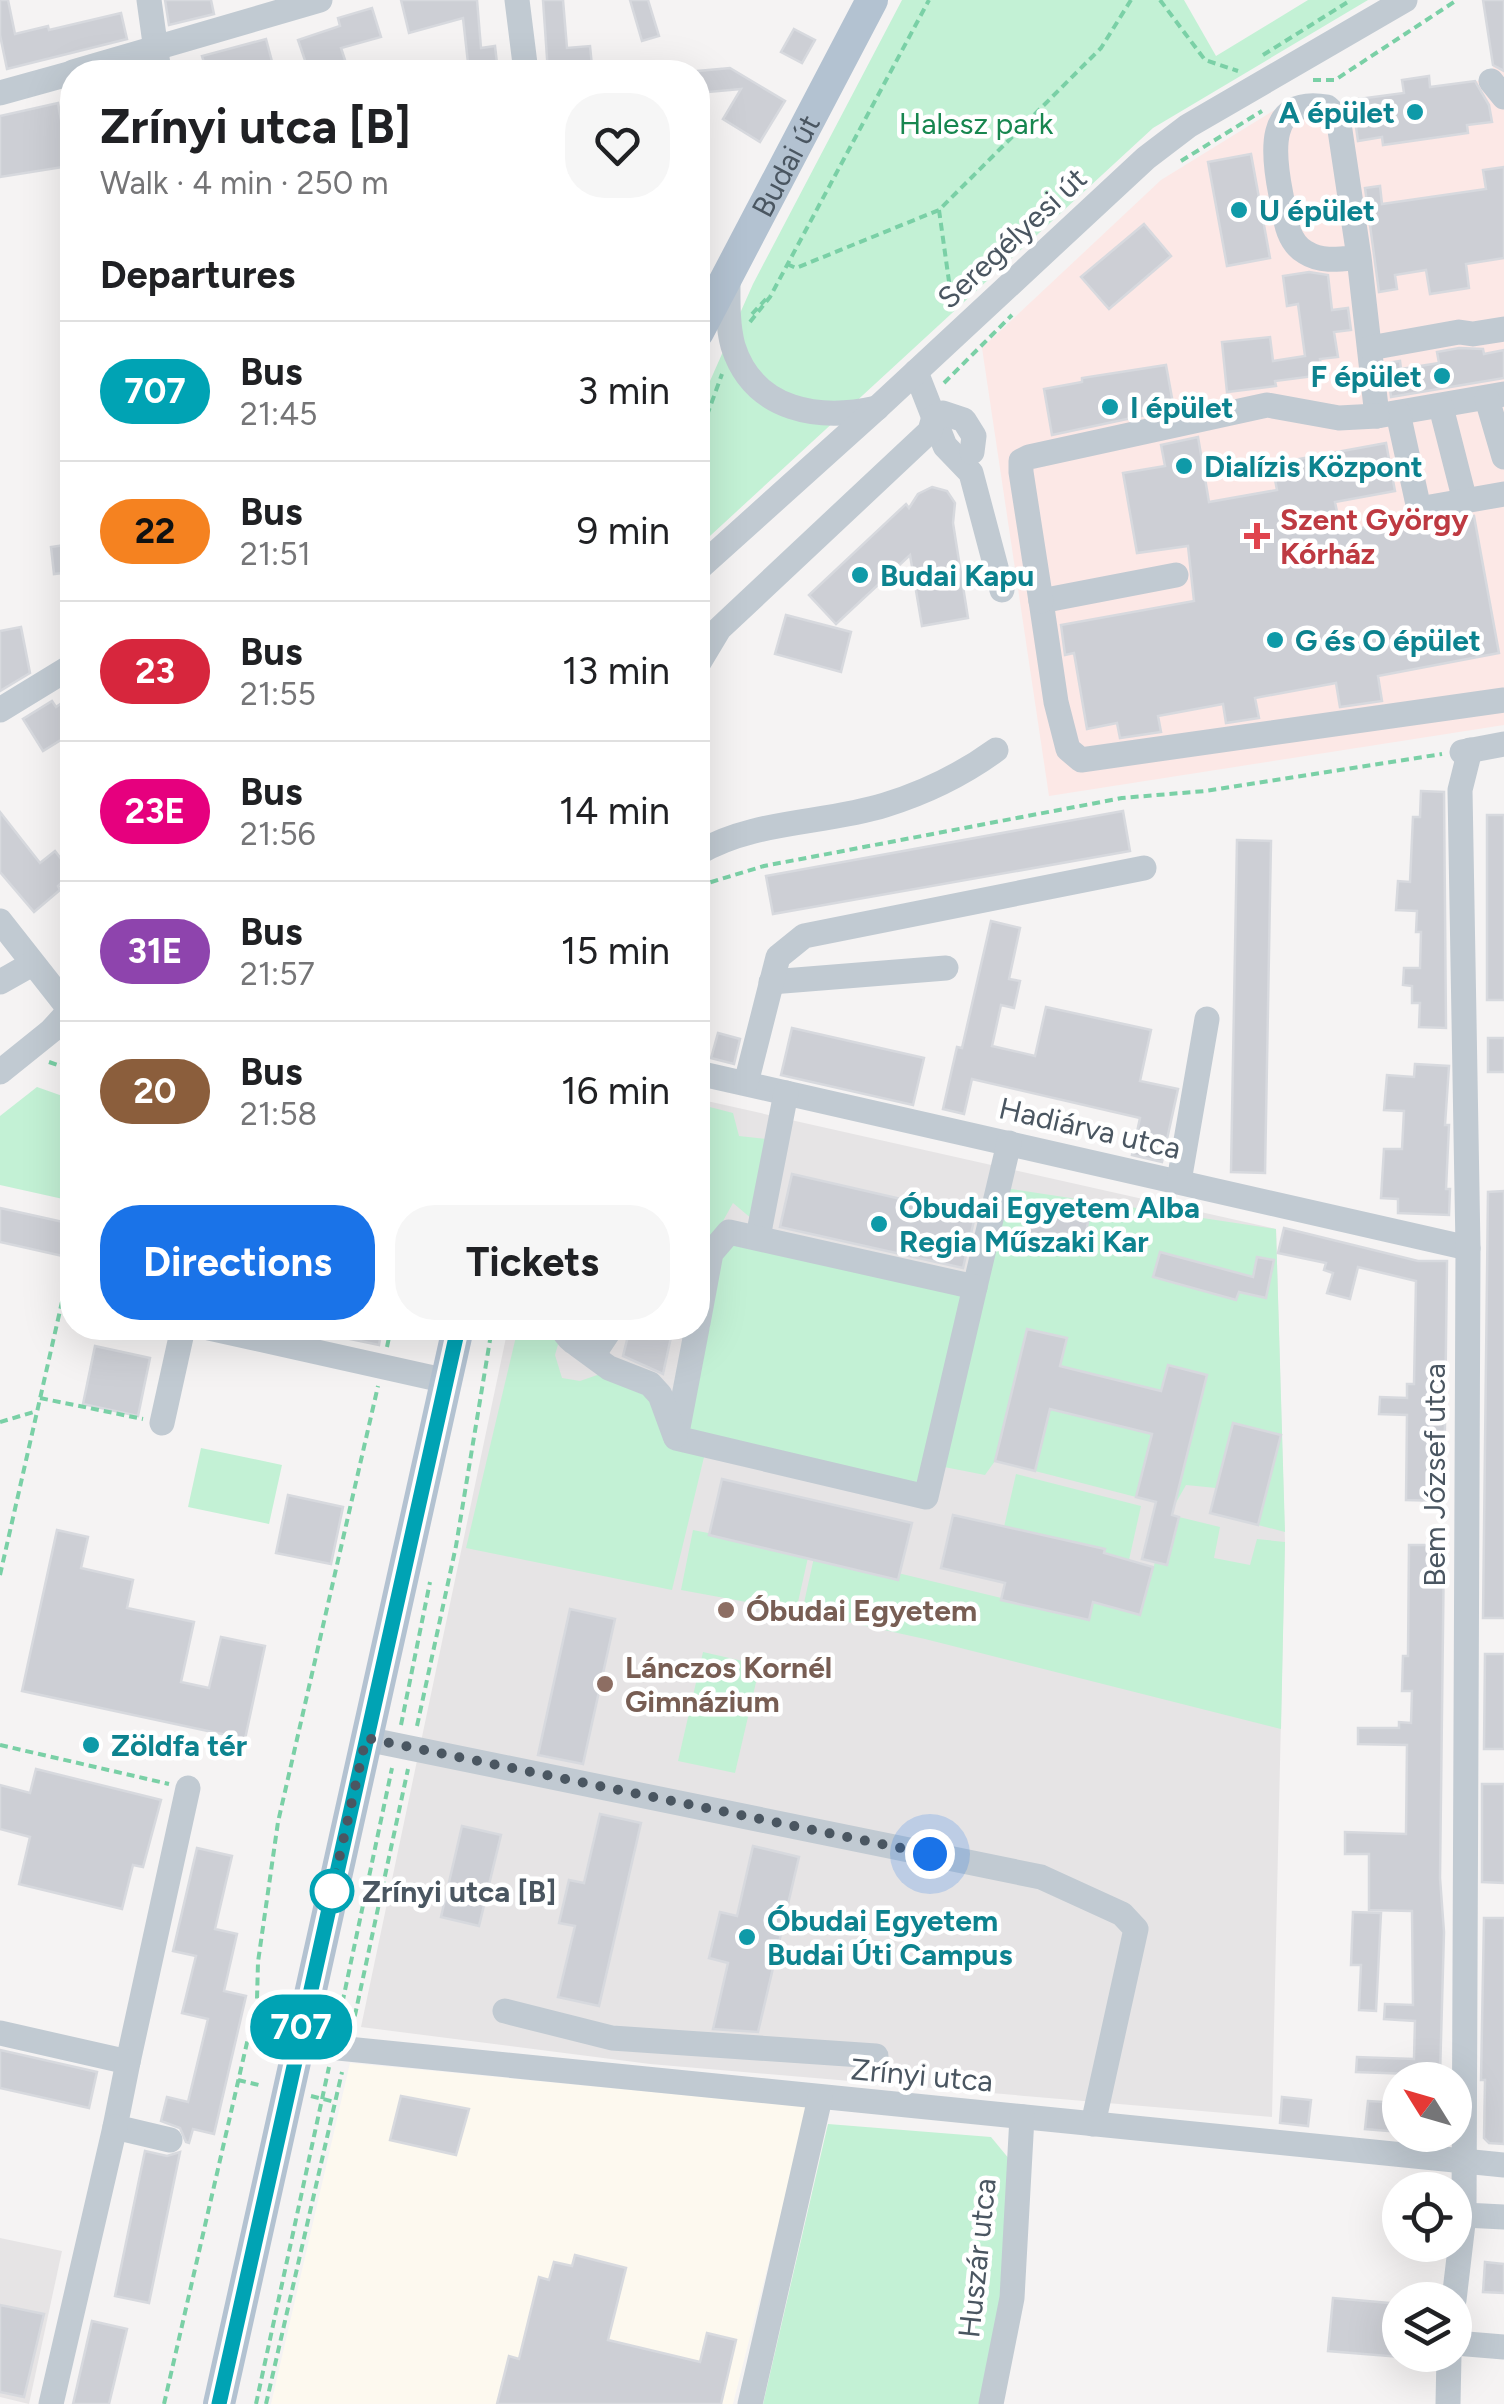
<!DOCTYPE html>
<meta charset="utf-8">
<style>
:root{--surface:#fff;--page:#f6f6f6;--text:#202124;--muted:#757577;--line:#e0e0e0;--accent:#1a73e8}
body{margin:0;font-family:Figtree,sans-serif;background:var(--page);color:var(--text);height:100vh;display:flex;flex-direction:column;font-size:38px;white-space:nowrap}
*{box-sizing:border-box;margin:0}
p{font-size:32px;color:var(--muted)}
.icon{flex:none;width:55px;height:55px;fill:none;stroke:currentColor;stroke-width:2;stroke-linecap:round;stroke-linejoin:round}
.map{position:relative;flex:1;overflow:hidden}
.details{position:absolute;left:60px;top:60px;width:650px;height:1280px;display:flex;flex-direction:column;background:var(--surface);border-radius:40px;box-shadow:0 10px 40px #0002}
.details>*{flex:none}
.badge{padding:0 20px;border-radius:32px;font-size:35px;line-height:65px}
.needle{width:65px;rotate:307deg}
.buttons{position:absolute;left:1382px;top:2062px;display:grid;gap:20px}
.buttons a{display:grid;place-items:center;width:90px;height:90px;border-radius:50%;background:var(--surface);box-shadow:0 10px 40px #0002;font-size:50px}
.you{position:absolute;width:50px;height:50px;margin:-25px;border:8px solid #fff;border-radius:50%;background:#1a73e8;box-shadow:0 0 0 15px #1a73e833}
.map>.badge{position:absolute;translate:-50% -50%;box-shadow:0 0 0 5px #fff}
h2{padding:0 40px;font-size:38px;line-height:90px}
.round{display:grid;place-items:center;flex:none;width:105px;height:105px;border-radius:40px;background:var(--page)}
.head{display:flex;align-items:center;justify-content:space-between;height:170px;padding:0 40px}
h1{font-size:48px;font-weight:700;line-height:75px}
.button{display:flex;gap:20px;margin-top:auto;padding:20px 40px}
.button a{flex:1;height:115px;border-radius:40px;background:var(--accent);color:#fff;font-size:40px;font-weight:700;line-height:115px;text-align:center}
.button a+a{background:var(--page);color:var(--text)}
ul{padding:0;list-style:none}
li{display:flex;align-items:center;gap:30px;height:140px;padding:0 40px;border-top:2px solid var(--line)}
li div{flex:1}
li b{display:block;font-size:38px}
li em{font-style:normal}
li .badge{min-width:110px;font-weight:700;text-align:center}
.map>svg:first-child{display:block}
.commercial{fill:#fdf9ef}
.education{fill:#e6e4e5}
.medical{fill:#fce8e6}
.green{fill:#c3f1d5}
.building{fill:#cdcfd5;stroke:#d7d9de;stroke-width:2.5}
.lines{fill:none;stroke-linecap:round;stroke-linejoin:round}
.path{stroke:#7ad0a6;stroke-width:4;stroke-dasharray:8 5;stroke-linecap:butt}
.minor{stroke:#c1cad2;stroke-width:25}
.major{stroke:#b3c2d1;stroke-width:32}
.line-casing{stroke:#fff;stroke-width:22}
.line{stroke:#00a3b4;stroke-width:15}
.walk{stroke:#4a5661;stroke-width:10;stroke-dasharray:0 18}
.culture-dot{fill:#0f9aa8;stroke:#fff;stroke-width:4}
.health-dot{fill:#e0444e;stroke:#fff;stroke-width:4}
.education-dot{fill:#8d6e63;stroke:#fff;stroke-width:4}
.stop-dot{fill:#fff;stroke:#00a3b4;stroke-width:5}
.labels{text-anchor:middle;dominant-baseline:central;stroke-width:9;stroke-linejoin:round;paint-order:stroke}
.culture-label{font-size:30px;font-weight:bold;fill:#0d838f;stroke:#fff;text-anchor:start}
.park-label{font-size:30px;fill:#17864f;stroke:#fff}
.street-label{font-size:30px;fill:#4a5661;stroke:#fff}
.health-label{font-size:30px;font-weight:bold;fill:#be3a42;stroke:#fff;text-anchor:start}
.education-label{font-size:30px;font-weight:bold;fill:#785e54;stroke:#fff;text-anchor:start}
.stop-label{font-size:30px;font-weight:bold;fill:#4a5661;stroke:#fff;text-anchor:start}
</style>
<div class="map">
<svg width="1504" height="2404" viewBox="0 0 1504 2404">
<rect width="100%" height="100%" fill="#f5f3f3"/>
<path class="commercial" d="M350,2063L808,2107L733,2404H271Z"/>
<g class="education">
<path d="M698,1099L1276,1229L1285,1542L1272,2117L650,2064L361,2027L508,1328H698Z"/>
<path d="M0,2238L62,2251L29,2404L0,2397Z"/>
</g>
<path class="medical" d="M1483,0H1504V725L1049,796L982,348L1161,180L1289,101L1339,102L1403,93L1402,80L1429,76L1431,87L1486,80L1495,82Z"/>
<g class="green">
<path d="M902,0H1184L1216,56L1308,0H1368L1153,128L698,547V408L753,284Z"/>
<path d="M37,1087L71,1099L61,1131L72,1134L65,1169L72,1171V1201L0,1185V1116Z"/>
<path d="M698,1104L733,1113L739,1136L767,1139L752,1219L733,1203L713,1239L698,1240Z"/>
<path d="M992,1186L1276,1229L1285,1532L1258,1525L1281,1435L1233,1423L1216,1488L1186,1485L1174,1506L1206,1375L1161,1391L1060,1366L1066,1338L1028,1329L995,1461L985,1475L934,1465L926,1497L705,1453L672,1590L466,1548L518,1328H551L561,1334L555,1355L562,1378L580,1381L603,1373L677,1410L729,1232L974,1287Z"/>
<path d="M1050,1409L1152,1434L1136,1497L1035,1471Z"/>
<path d="M201,1448L282,1465L269,1524L188,1507Z"/>
<path d="M1016,1474L1141,1506L1129,1560L1103,1556L1004,1527Z"/>
<path d="M1179,1517L1220,1527L1214,1558L1250,1565L1257,1539L1285,1542L1281,1729L925,1639L802,1612L815,1553L1089,1619L1093,1602L1140,1615L1155,1562L1167,1564Z"/>
<path d="M693,1530L809,1553L796,1611L681,1590Z"/>
<path d="M703,1652L760,1665L735,1773L678,1761Z"/>
<path d="M828,2124L991,2137L1010,2160L1001,2297L980,2404H763Z"/>
</g>
<g class="building">
<path d="M0,0H8L15,34L48,26L49,30L121,13L127,39L7,69L0,35Z"/>
<path d="M165,0H211L214,14L169,25Z"/>
<path d="M401,0H477L481,48L495,46L498,72H469L463,18L409,33Z"/>
<path d="M543,0H563L567,48L590,46L592,66L578,67V72H548Z"/>
<path d="M630,0H648L659,36L642,41Z"/>
<path d="M1483,0H1504V71L1493,65Z"/>
<path d="M372,8L381,37L341,48L347,66L329,72H309L298,40L340,26L338,18Z"/>
<path d="M794,29L815,40L802,63L781,52Z"/>
<path d="M266,39L274,69L260,72H207L202,56Z"/>
<path d="M730,68L785,101L760,142L723,119L741,89L698,93V71Z"/>
<path d="M1429,76L1430,87L1475,81L1489,105L1492,122L1467,125L1468,133L1383,145L1382,137L1358,141L1354,113L1344,101L1404,93L1402,80Z"/>
<path d="M58,103L69,166L0,177V116Z"/>
<path d="M1251,154L1270,258L1227,266L1208,162Z"/>
<path d="M1504,167V258L1466,264L1469,288L1430,294L1426,270L1395,275L1397,289L1379,292L1365,188L1380,186L1382,204L1486,189L1483,170Z"/>
<path d="M1144,224L1171,256L1109,309L1081,277Z"/>
<path d="M1309,272L1328,275L1332,310L1348,308L1351,330L1334,332L1338,357L1320,359L1322,375L1275,381L1276,386L1227,392L1222,342L1270,337L1273,361L1305,356L1298,304L1287,306L1283,276Z"/>
<path d="M1459,348L1483,349L1484,354L1504,350V378L1391,397L1387,363L1400,361L1401,369L1439,363L1437,352Z"/>
<path d="M1166,365L1174,409L1052,435L1044,389L1082,382V378Z"/>
<path d="M1198,437L1209,502L1277,490L1272,464L1386,443L1395,491L1335,502L1341,531L1408,521L1422,525L1474,516L1499,653L1378,676L1382,701L1340,707L1336,683L1255,698L1259,718L1226,723L1223,704L1158,716L1161,732L1120,738L1117,723L1087,729L1074,653L1065,655L1061,625L1194,601L1188,546L1137,553L1123,473L1165,466L1161,445Z"/>
<path d="M932,487L947,491L955,503L953,523L968,618L922,626L910,555L836,624L809,595L906,504L909,508L918,494Z"/>
<path d="M72,544V572L54,574L51,547Z"/>
<path d="M786,615L851,632L841,672L775,654Z"/>
<path d="M21,627L30,673L0,691V631Z"/>
<path d="M72,696V733L43,751L23,719L52,701L56,707Z"/>
<path d="M1421,791L1444,792L1446,1028L1419,1027L1420,1003H1412V986L1403,985L1404,968H1420L1421,932H1416L1417,911L1396,910L1398,881L1410,882L1413,817H1420Z"/>
<path d="M1123,811L1130,851L773,914L766,876Z"/>
<path d="M0,812L40,863L55,851L72,873L58,886L60,890L34,912L0,872Z"/>
<rect x="1487" y="815" width="17" height="185"/>
<path d="M1237,840L1271,841L1265,1173L1231,1172Z"/>
<path d="M991,921L1020,928L1009,979L1020,981L1014,1008L1001,1005L992,1046L1035,1056L1046,1007L1151,1030L1140,1081L1178,1089L1162,1162L1132,1155L1140,1118L972,1079L964,1114L943,1109L957,1047L962,1048Z"/>
<path d="M792,1028L924,1058L913,1105L781,1075Z"/>
<path d="M718,1033L740,1039L734,1064L711,1058Z"/>
<rect x="1488" y="1038" width="16" height="34"/>
<path d="M1415,1064L1449,1066L1445,1125H1449L1446,1189H1450L1449,1215L1398,1213V1199L1381,1198L1384,1149H1402L1404,1111L1384,1110L1387,1075L1414,1077Z"/>
<path d="M792,1174L975,1216L963,1268L780,1227Z"/>
<path d="M1504,1191V1618H1483L1488,1192Z"/>
<path d="M0,1208L72,1224L67,1257L0,1242Z"/>
<path d="M1033,1211L1088,1222L1083,1249L1028,1238Z"/>
<path d="M1284,1228L1418,1261H1447L1444,1501L1406,1500L1407,1415L1379,1414L1380,1397L1407,1398V1384H1414L1416,1281L1358,1267L1350,1299L1327,1293L1333,1273L1324,1270L1326,1263L1278,1253Z"/>
<path d="M1160,1252L1253,1277L1257,1257L1274,1260L1266,1298L1239,1292L1236,1300L1153,1277Z"/>
<path d="M332,1328H382L379,1345L331,1335Z"/>
<path d="M630,1328H673L663,1374L623,1356Z"/>
<path d="M1027,1329L1067,1338L1060,1366L1161,1391L1168,1365L1207,1375L1172,1515L1179,1517L1167,1565L1142,1559L1156,1502L1136,1497L1152,1434L1050,1409L1035,1471L995,1461Z"/>
<path d="M95,1346L150,1358L138,1416L83,1404Z"/>
<path d="M1233,1423L1281,1435L1258,1525L1210,1513Z"/>
<path d="M722,1479L912,1523L898,1580L709,1535Z"/>
<path d="M288,1495L343,1507L331,1564L276,1553Z"/>
<path d="M953,1515L1105,1549L1104,1553L1153,1567L1140,1615L1093,1602L1089,1620L1001,1600L1005,1583L941,1568Z"/>
<path d="M57,1530L88,1537L81,1568L133,1580L127,1608L194,1622L181,1682L209,1688L221,1637L265,1646L245,1739L22,1691Z"/>
<path d="M1409,1545H1444L1440,1878L1444,1932L1440,2075L1356,2072L1357,2057L1414,2059L1415,2021L1384,2019L1385,2004L1413,2005L1412,1911L1369,1910V1854H1345V1832L1406,1834L1407,1745L1358,1744V1728H1399V1722L1411,1723L1412,1691H1402L1403,1656H1408Z"/>
<path d="M570,1609L615,1619L583,1764L538,1755Z"/>
<path d="M1485,1654H1504V1749H1484Z"/>
<path d="M36,1769L161,1800L143,1867L133,1865L122,1909L19,1884L30,1837L0,1829V1785L30,1793Z"/>
<path d="M1482,1784H1504V1883L1482,1882Z"/>
<path d="M600,1814L641,1823L599,2006L558,1997L575,1926L559,1923L569,1880L584,1883Z"/>
<path d="M462,1826L501,1835L479,1926L441,1917Z"/>
<path d="M753,1846L799,1857L758,2032L713,2029L728,1963L709,1958L720,1912L737,1916Z"/>
<path d="M197,1848L232,1856L215,1929L237,1934L224,1991L246,1996L214,2134L193,2129L189,2143L186,2142L180,2128L161,2121L167,2097L188,2102L208,2019L182,2013L196,1956L173,1951Z"/>
<path d="M1353,1912L1381,1913L1376,2011L1359,2010L1361,1965H1351Z"/>
<path d="M1484,1918H1504V2144L1489,2143L1484,2138L1485,2080H1481Z"/>
<path d="M0,2050L97,2072L89,2108L0,2088Z"/>
<path d="M401,2096L469,2109L456,2155L390,2140Z"/>
<path d="M1282,2097L1311,2100L1308,2126L1280,2123Z"/>
<path d="M1368,2101L1400,2103V2132L1365,2129Z"/>
<path d="M145,2151L167,2156L180,2152L149,2303L115,2296Z"/>
<path d="M575,2255L626,2268L608,2340L700,2362L707,2333L736,2340L721,2404H497L509,2356L519,2359L539,2277L549,2280L554,2262L572,2266Z"/>
<path d="M1485,2262L1504,2264V2293L1483,2292Z"/>
<path d="M1333,2298L1400,2304V2357L1328,2351Z"/>
<path d="M0,2305L44,2314L24,2397L0,2392Z"/>
<path d="M92,2321L127,2329L109,2404H73Z"/>
</g>
<g class="lines">
<g class="path">
<path d="M1160,0L1205,60L1238,71"/>
<path d="M1263,55L1351,0"/>
<path d="M1313,80H1335L1457,0"/>
<path d="M1181,161L1262,111"/>
<path d="M939,210L953,310"/>
<path d="M787,264L796,268L939,210L1101,48L1131,0"/>
<path d="M752,314L766,299"/>
<path d="M750,322L770,297L929,0"/>
<path d="M944,383L1012,315"/>
<path d="M698,440L722,374"/>
<path d="M698,886L764,866L1122,798L1205,791L1442,754"/>
<path d="M49,1062L72,1070"/>
<path d="M61,1065L72,1055"/>
<path d="M387,1347L391,1328"/>
<path d="M40,1398L143,1419"/>
<path d="M0,1422L37,1411"/>
<path d="M0,1575L64,1293L72,1292"/>
<path d="M401,1725L430,1582"/>
<path d="M417,1726L456,1546L492,1328"/>
<path d="M0,1745L169,1784"/>
<path d="M337,2028L392,1768"/>
<path d="M352,2029L408,1769"/>
<path d="M238,2080L263,2086"/>
<path d="M311,2096L335,2102"/>
<path d="M164,2404L257,1999L258,1962L278,1822L378,1386"/>
<path d="M256,2404L329,2067"/>
<path d="M266,2404L342,2072"/>
</g>
<g class="minor">
<path d="M149,0L159,72"/>
<path d="M517,0L526,72"/>
<path d="M73,72L320,0"/>
<path d="M1491,81L1504,97"/>
<path d="M0,93L72,73"/>
<path d="M1359,257C1341,259 1322,263 1305,252C1286,241 1285,215 1281,195C1273,155 1265,96 1327,107L1338,117L1359,257L1377,416L1504,394"/>
<path d="M728,276C728,299 727,324 733,346C754,412 820,421 877,408"/>
<path d="M1370,348L1459,332L1473,334L1504,329"/>
<path d="M916,372L945,446L971,473L1002,590"/>
<path d="M1487,399L1504,457"/>
<path d="M1441,407L1465,501"/>
<path d="M1398,413L1419,509L1504,494"/>
<path d="M698,569L877,408L1146,158L1188,126L1405,0"/>
<path d="M1176,575L1041,601L1056,702L1068,749L1081,760L1504,700"/>
<path d="M1041,601L1021,472V461L1029,457L1267,405L1339,418L1377,416"/>
<path d="M698,664L719,629L930,431L934,417L943,413L964,420L974,436L972,452"/>
<path d="M0,710L72,666"/>
<path d="M1462,752L1504,744"/>
<path d="M698,853C753,820 824,824 885,805C924,793 963,774 996,750"/>
<path d="M0,921L70,1010"/>
<path d="M0,982L32,964"/>
<path d="M771,982L946,968"/>
<path d="M0,1072L51,1031L72,1008"/>
<path d="M698,1073L1468,1248"/>
<path d="M746,1083L778,957L804,936L1144,868"/>
<path d="M1179,1181L1207,1019"/>
<path d="M758,1237L786,1093"/>
<path d="M975,1287L1009,1143"/>
<path d="M209,1328L447,1381"/>
<path d="M562,1328C570,1343 582,1350 599,1346L611,1328"/>
<path d="M697,1328L676,1438L926,1497L975,1287L729,1232L711,1253L698,1323"/>
<path d="M579,1346L609,1368L650,1384L660,1395L675,1436"/>
<path d="M162,1423L183,1328"/>
<path d="M366,1739L1041,1877L1122,1914L1136,1929L1093,2124"/>
<path d="M505,2011L612,2038L876,2056"/>
<path d="M0,2033L128,2062L188,1788"/>
<path d="M298,2044L1504,2165"/>
<path d="M128,2062L115,2127L170,2140"/>
<path d="M1464,2215L1504,2217"/>
<path d="M1454,2300L1464,2215L1468,1248L1460,790L1470,750"/>
<path d="M1455,2343L1504,2347"/>
<path d="M51,2404L115,2127"/>
<path d="M750,2404L820,2098"/>
<path d="M991,2404L1012,2298L1022,2117"/>
<path d="M1448,2404L1449,2355"/>
</g>
<g class="major">
<path id="s1" d="M698,332L872,0"/>
<path d="M219,2404L458,1328"/>
</g>
</g>
<g class="lines">
<g class="line-casing">
<path id="line" d="M219,2404L458,1328"/>
</g>
<use href="#line" class="line"/>
<path class="walk" d="M332,1891L366,1738L930,1854"/>
</g>
<g class="culture-dot">
<circle cx="1415" cy="112" r="10"/>
<circle cx="1239" cy="210" r="10"/>
<circle cx="1442" cy="376" r="10"/>
<circle cx="1110" cy="407" r="10"/>
<circle cx="1184" cy="466" r="10"/>
<circle cx="860" cy="575" r="10"/>
<circle cx="1275" cy="640" r="10"/>
<circle cx="879" cy="1224" r="10"/>
<circle cx="91" cy="1745" r="10"/>
<circle cx="747" cy="1937" r="10"/>
</g>
<path class="health-dot" d="M1252 521h10v10h10v10h-10v10h-10v-10h-10v-10h10z"/>
<g class="education-dot">
<circle cx="726" cy="1610" r="10"/>
<circle cx="605" cy="1684" r="10"/>
</g>
<circle class="stop-dot" cx="332" cy="1891" r="20"/>
<g class="labels">
<g class="culture-label">
<text x="1395" y="112" text-anchor="end">A épület</text>
<text x="1259" y="210">U épület</text>
<text x="1422" y="376" text-anchor="end">F épület</text>
<text x="1130" y="407">I épület</text>
<text x="1204" y="466">Dialízis Központ</text>
<text x="880" y="575">Budai Kapu</text>
<text x="1295" y="640">G és O épület</text>
<text x="899" y="1207">Óbudai Egyetem Alba<tspan x="899" dy="34">Regia Műszaki Kar</tspan></text>
<text x="111" y="1745">Zöldfa tér</text>
<text x="767" y="1920">Óbudai Egyetem<tspan x="767" dy="34">Budai Úti Campus</tspan></text>
</g>
<g class="park-label">
<text x="976" y="123">Halesz park</text>
</g>
<g class="street-label">
<text stroke="none"><textPath href="#s1" startOffset="188">Budai út</textPath></text>
<text transform="translate(1012 238) rotate(-43)">Seregélyesi út</text>
<text transform="translate(1090 1128) rotate(13)">Hadiárva utca</text>
<text transform="translate(1434 1475) rotate(-90)">Bem József utca</text>
<text transform="translate(922 2075) rotate(5)">Zrínyi utca</text>
<text transform="translate(977 2258) rotate(-84)">Huszár utca</text>
</g>
<g class="health-label">
<text x="1280" y="519">Szent György<tspan x="1280" dy="34">Kórház</tspan></text>
</g>
<g class="education-label">
<text x="746" y="1610">Óbudai Egyetem</text>
<text x="625" y="1667">Lánczos Kornél<tspan x="625" dy="34">Gimnázium</tspan></text>
</g>
<g class="stop-label">
<text x="362" y="1891">Zrínyi utca [B]</text>
</g>
</g>
</svg>
<div class="buttons">
<a><svg class="needle" viewBox="-14 -14 28 28"><path d="M0-13l5 13h-10z" fill="#e53935"/><path d="M0 13l5-13h-10z" fill="#757577"/></svg></a>
<a><svg class="icon" aria-label="locate" viewBox="0 0 24 24"><circle cx="12" cy="12" r="6"/><path d="M12 2v4M12 18v4M2 12h4M18 12h4"/></svg></a>
<a><svg class="icon" aria-label="layers" viewBox="0 0 24 24"><path d="M12 4l9 5-9 5-9-5zM3 14l9 5 9-5"/></svg></a>
</div>
<div class="you" style="left:930px;top:1854px"></div>
<b class="badge" style="left:301px;top:2027px;background:#00a3b4;color:#fff">707</b>
<section class="details">
<div class="head"><div><h1>Zrínyi utca [B]</h1><p>Walk · 4 min · 250 m</p></div><a class="round"><svg class="icon" aria-label="heart" viewBox="0 0 24 24"><path d="M12 20l-8-8c-3-5 5-10 8-4 3-6 11-1 8 4z"/></svg></a></div>
<h2>Departures</h2>
<ul>
<li><span class="badge" style="background:#00a3b4;color:#fff">707</span><div><b>Bus</b><p>21:45</p></div><em>3 min</em></li>
<li><span class="badge" style="background:#f58220;color:#111">22</span><div><b>Bus</b><p>21:51</p></div><em>9 min</em></li>
<li><span class="badge" style="background:#d7263d;color:#fff">23</span><div><b>Bus</b><p>21:55</p></div><em>13 min</em></li>
<li><span class="badge" style="background:#e6007e;color:#fff">23E</span><div><b>Bus</b><p>21:56</p></div><em>14 min</em></li>
<li><span class="badge" style="background:#8e44ad;color:#fff">31E</span><div><b>Bus</b><p>21:57</p></div><em>15 min</em></li>
<li><span class="badge" style="background:#8b5e3c;color:#fff">20</span><div><b>Bus</b><p>21:58</p></div><em>16 min</em></li>
</ul>
<div class="button"><a>Directions</a><a>Tickets</a></div>
</section>
</div>
